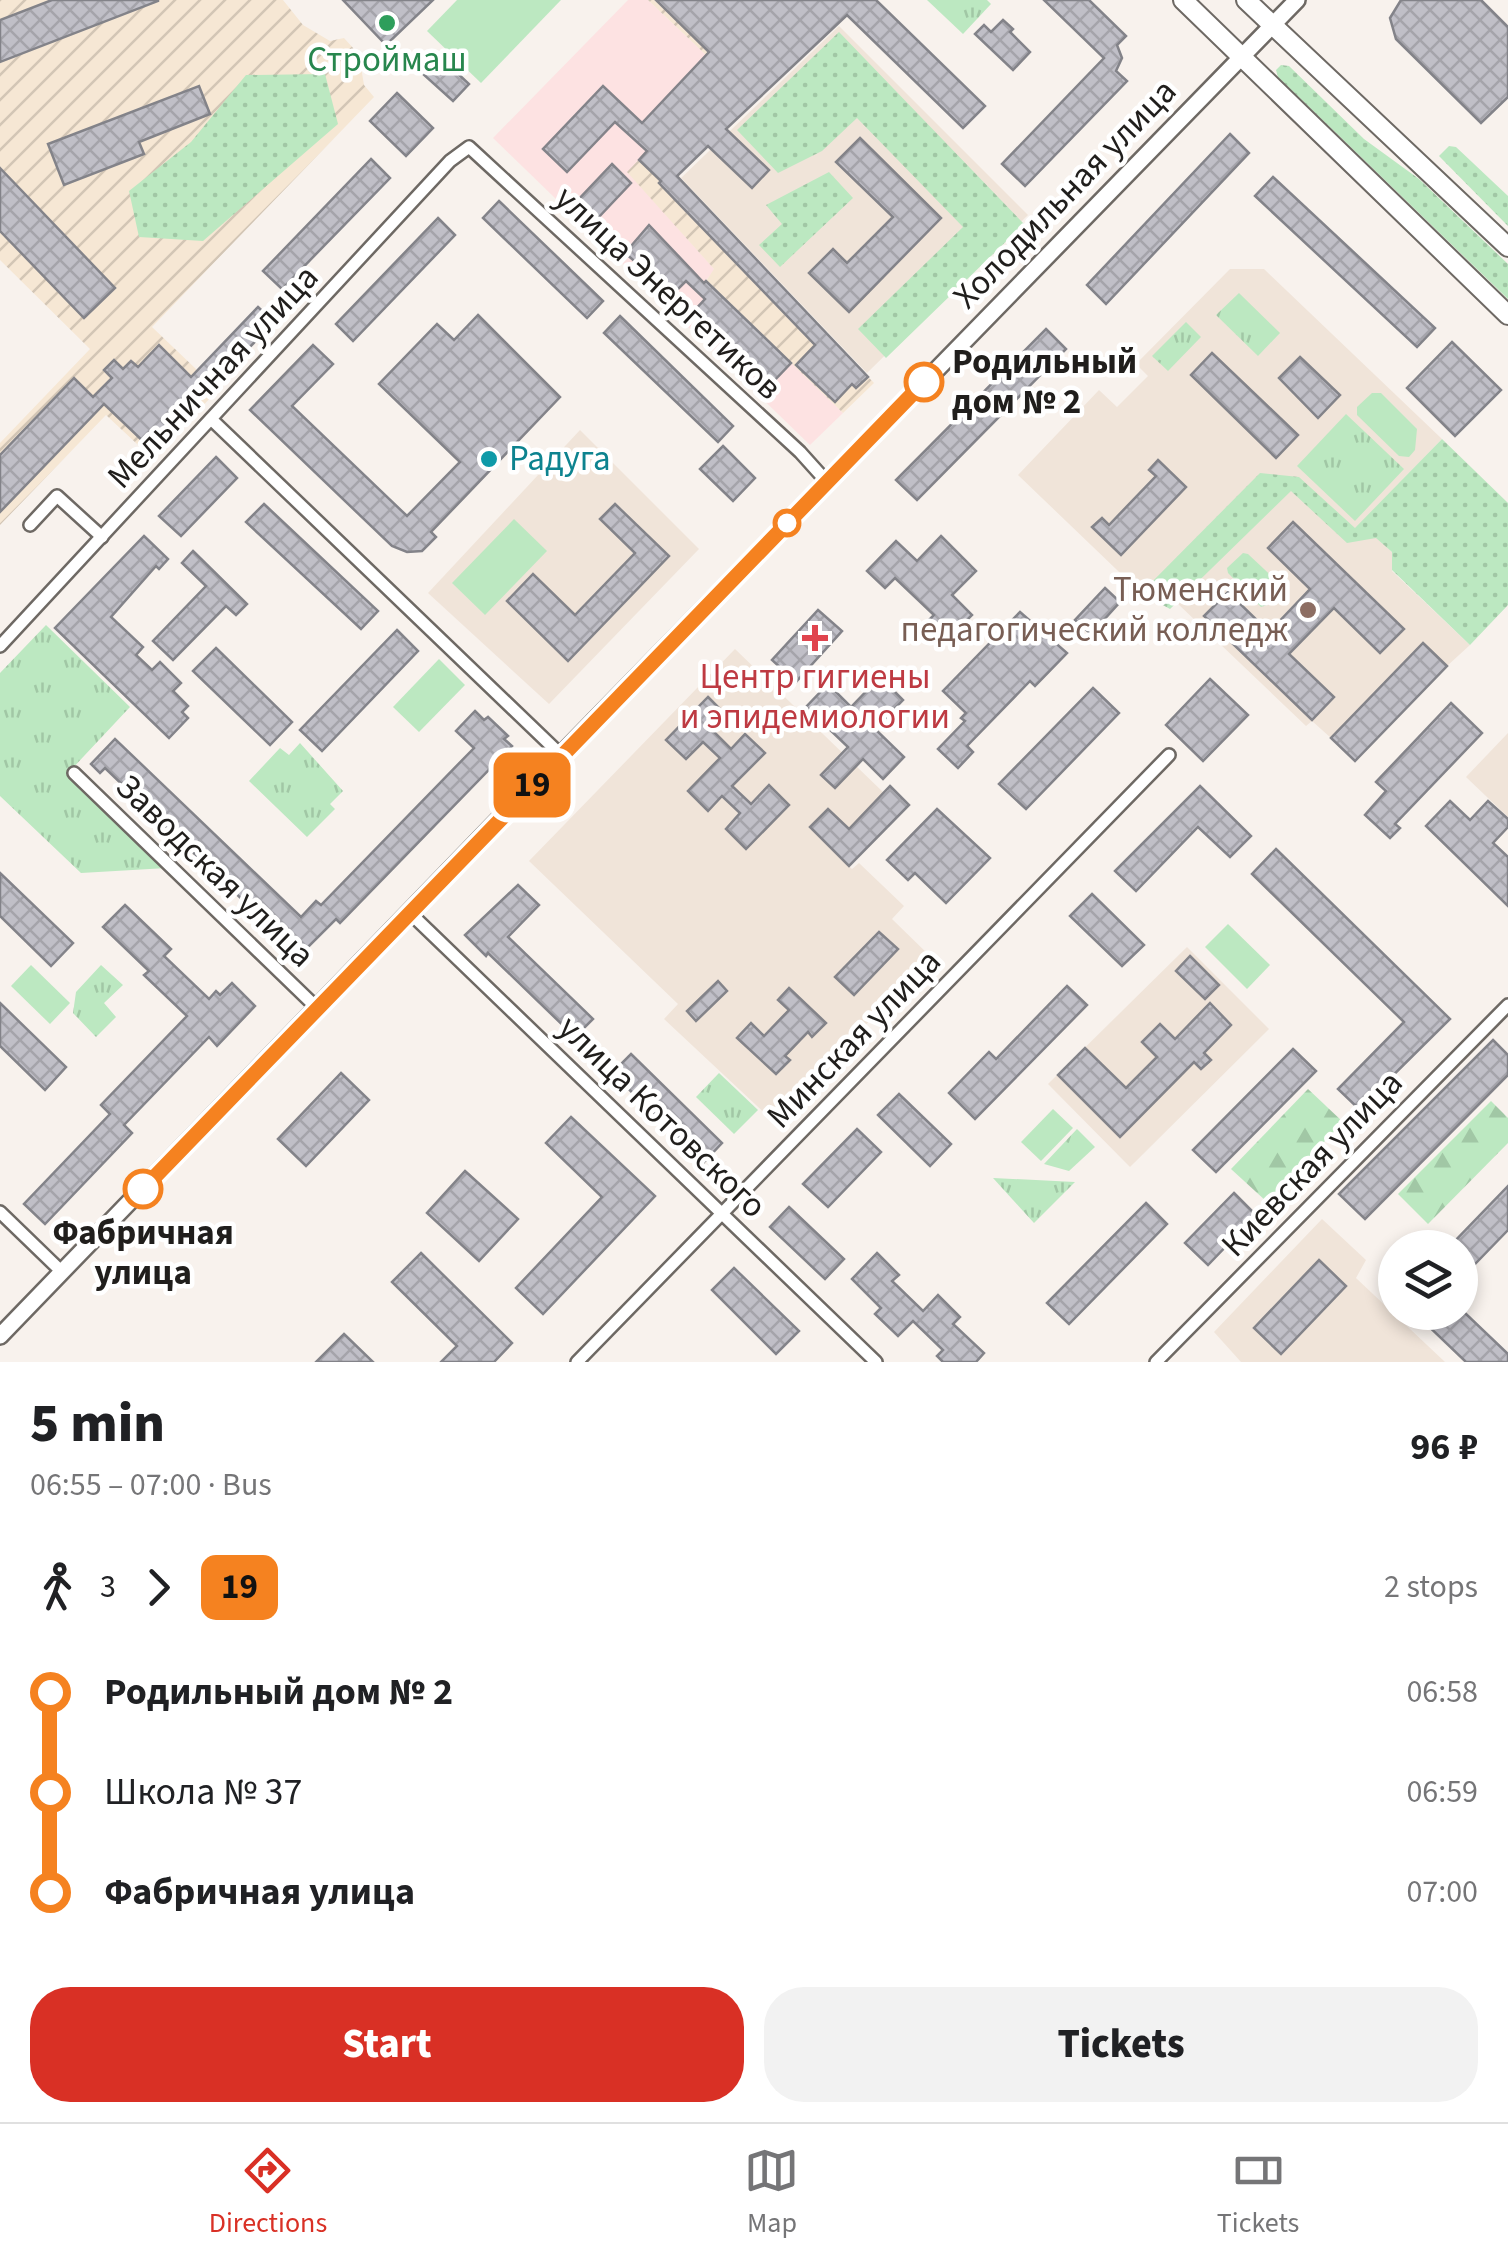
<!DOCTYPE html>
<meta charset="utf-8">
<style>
:root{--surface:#fff;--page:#f2f2f2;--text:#202124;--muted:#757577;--line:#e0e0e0;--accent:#d93025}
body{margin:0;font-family:"Source Sans 3",sans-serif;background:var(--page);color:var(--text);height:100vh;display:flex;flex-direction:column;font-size:38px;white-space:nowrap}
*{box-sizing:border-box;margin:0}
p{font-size:32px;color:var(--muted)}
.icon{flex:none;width:55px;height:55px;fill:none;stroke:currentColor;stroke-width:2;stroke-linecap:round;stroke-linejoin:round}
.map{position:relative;height:1362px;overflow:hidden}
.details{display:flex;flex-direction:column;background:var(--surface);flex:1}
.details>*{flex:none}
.badge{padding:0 20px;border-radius:15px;font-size:35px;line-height:65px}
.tools{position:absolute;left:1378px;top:1230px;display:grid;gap:20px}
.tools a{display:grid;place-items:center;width:100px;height:100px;border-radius:50%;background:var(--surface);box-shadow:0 5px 15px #0003;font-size:50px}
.map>.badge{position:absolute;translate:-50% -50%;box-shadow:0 0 0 5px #fff}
.legs{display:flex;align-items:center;gap:15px;height:110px;padding:0 30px;font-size:32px}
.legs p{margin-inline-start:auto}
.summary{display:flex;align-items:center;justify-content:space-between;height:170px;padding:0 30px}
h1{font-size:55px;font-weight:800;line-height:75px}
.primary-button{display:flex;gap:20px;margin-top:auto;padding:20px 30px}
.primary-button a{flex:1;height:115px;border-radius:40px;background:var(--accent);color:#fff;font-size:40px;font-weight:800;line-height:115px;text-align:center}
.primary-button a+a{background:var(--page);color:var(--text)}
ul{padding:0 30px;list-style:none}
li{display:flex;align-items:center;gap:35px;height:100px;font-size:38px}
li i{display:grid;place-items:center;width:15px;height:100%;margin:0 12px;background:currentColor}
li i::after{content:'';width:25px;height:25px;margin:-12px;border:8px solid;border-radius:50%;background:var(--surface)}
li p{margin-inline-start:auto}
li:first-child i{background:linear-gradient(#0000 50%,currentColor 0)}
li:last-child i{background:linear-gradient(currentColor 50%,#0000 0)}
.tab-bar{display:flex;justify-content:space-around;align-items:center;height:140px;border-top:2px solid var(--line);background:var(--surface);font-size:28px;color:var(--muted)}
.tab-bar a{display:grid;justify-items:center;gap:5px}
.tab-bar .on{color:var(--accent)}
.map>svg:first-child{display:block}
.commercial{fill:#fde2e2}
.industrial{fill:url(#industrial-furrows)}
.built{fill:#f0e4d9}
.grass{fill:url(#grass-dots)}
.forest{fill:url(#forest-firs)}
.park{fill:url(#park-tufts)}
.garden{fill:#bce8c1}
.building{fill:url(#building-cross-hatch);stroke:#838389;stroke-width:2.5}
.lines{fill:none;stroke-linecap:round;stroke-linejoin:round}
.minor-casing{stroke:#6e6964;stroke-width:16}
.tertiary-casing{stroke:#6e6964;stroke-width:20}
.secondary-casing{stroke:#6e6964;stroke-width:22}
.minor{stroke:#fff;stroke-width:11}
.tertiary{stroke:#fff;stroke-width:15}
.secondary{stroke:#fff;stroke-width:18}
.line-1-casing{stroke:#fff;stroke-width:22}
.line-1{stroke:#f58220;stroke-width:15}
.leisure-dot{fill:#2e9e5b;stroke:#fff;stroke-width:4}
.stop-1-dot{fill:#fff;stroke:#f58220;stroke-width:5}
.culture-dot{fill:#0f9aa8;stroke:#fff;stroke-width:4}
.education-dot{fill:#8d6e63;stroke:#fff;stroke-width:4}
.health-dot{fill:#e0444e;stroke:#fff;stroke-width:4}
.labels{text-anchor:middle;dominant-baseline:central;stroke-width:9;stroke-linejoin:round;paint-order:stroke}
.leisure-label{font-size:35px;fill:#27864d;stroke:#fff}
.street-label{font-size:35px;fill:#201e1c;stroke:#fff}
.stop-label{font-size:35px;font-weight:bold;fill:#201e1c;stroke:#fff;text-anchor:start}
.culture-label{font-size:35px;fill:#0d838f;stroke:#fff;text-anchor:start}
.education-label{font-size:35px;fill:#785e54;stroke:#fff;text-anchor:end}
.health-label{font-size:35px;fill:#be3a42;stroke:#fff}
</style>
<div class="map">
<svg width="1508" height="1362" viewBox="0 0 1508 1362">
<defs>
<pattern id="industrial-furrows" width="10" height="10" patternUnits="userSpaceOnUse" patternTransform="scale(2.5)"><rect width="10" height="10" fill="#f6e7d4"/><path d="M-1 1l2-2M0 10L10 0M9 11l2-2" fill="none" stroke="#d3c6b5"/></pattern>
<pattern id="grass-dots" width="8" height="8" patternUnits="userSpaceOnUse" patternTransform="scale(2.5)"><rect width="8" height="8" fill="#bce8c1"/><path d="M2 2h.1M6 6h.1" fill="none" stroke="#a1c7a5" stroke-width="1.8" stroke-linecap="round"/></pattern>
<pattern id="forest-firs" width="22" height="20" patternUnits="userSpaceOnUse" patternTransform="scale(2.5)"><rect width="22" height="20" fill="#bce8c1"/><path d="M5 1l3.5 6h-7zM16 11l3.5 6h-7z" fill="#a1c7a5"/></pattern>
<pattern id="park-tufts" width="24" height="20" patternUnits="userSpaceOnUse" patternTransform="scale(2.5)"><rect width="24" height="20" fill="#bce8c1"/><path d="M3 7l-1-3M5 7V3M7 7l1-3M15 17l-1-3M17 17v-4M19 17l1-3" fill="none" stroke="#a1c7a5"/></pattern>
<pattern id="building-cross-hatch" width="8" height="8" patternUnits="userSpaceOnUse" patternTransform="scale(2.5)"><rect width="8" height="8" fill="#c0bfc7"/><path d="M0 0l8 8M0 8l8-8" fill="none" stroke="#a5a4aa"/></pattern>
</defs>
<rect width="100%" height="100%" fill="#f8f2ed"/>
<path class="commercial" d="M628,0H648L706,55L666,98L682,115L628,172L715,270L706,280L843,413L810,445L493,138Z"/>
<g class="industrial">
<path d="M0,0H283L303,25L330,41L344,38L354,49L349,56L361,67L364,85L374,97L152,327L218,390L152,458L106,415L0,525V443L90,349L0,260Z"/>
<path d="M648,0H817L837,24L677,176L874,383L843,413L706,281L714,269L627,172L681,116L665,98L706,55Z"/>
</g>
<g class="built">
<path d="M839,26L1028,215L867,373L681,178Z"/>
<path d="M1230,269H1264L1442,439L1356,528L1377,538L1392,552V571L1470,645L1447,666L1422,643L1331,738L1312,721L1306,726L1177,603L1141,593L1018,475L1099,390L1117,407L1148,376L1136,364Z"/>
<path d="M580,430L699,549L549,704L428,593Z"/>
<path d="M735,649L884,793L830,848L852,869L859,863L904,906L892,919L931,957L773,1121L664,1019L678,1004L529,861Z"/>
<path d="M1508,733V817L1466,777Z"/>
<path d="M1187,947L1269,1029L1130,1167L1048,1084Z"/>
<path d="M1322,1219L1366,1260L1356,1278L1445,1362H1241L1214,1332Z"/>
</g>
<g class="grass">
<path d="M839,32L1024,224L886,358L858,329L963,227L857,118L822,151L778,173L737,130Z"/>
<path d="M1281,65L1289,66L1364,139L1419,179L1508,264V299L1278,77L1276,70Z"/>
<path d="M325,74L338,124L203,241L139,237L129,191L191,142L246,75Z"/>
<path d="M1449,146L1456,147L1508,196V226L1439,156Z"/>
<path d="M829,172L853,198L780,267L759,245L782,224L766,205Z"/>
<path d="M1442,439L1508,503V605L1470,645L1392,570V552L1376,538L1347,543L1291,491L1170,609L1141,593L1260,473L1299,477L1355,528Z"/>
<path d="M1243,553L1248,554L1280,584L1281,590L1267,605L1261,607L1228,573L1227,568Z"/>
</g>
<g class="forest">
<path d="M1308,1089L1343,1122L1267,1202L1231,1169Z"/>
<path d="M1491,1101L1508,1118V1143L1428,1224L1398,1194Z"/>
</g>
<g class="park">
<path d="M927,0H987L991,4L963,34Z"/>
<path d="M1239,293L1280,333L1258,356L1216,315Z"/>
<path d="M1186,322L1201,337L1168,371L1152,356Z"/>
<path d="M1346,414L1404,469L1355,521L1297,466Z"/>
<path d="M46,625L130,707L69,772L167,868L81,873L0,796V673Z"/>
<path d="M300,743L343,791L330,804L335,809L307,837L249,781L280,748L289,755Z"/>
<path d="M101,965L123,985L104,1003L116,1017L96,1037L73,1013L76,992Z"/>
<path d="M719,1073L758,1110L734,1134L696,1097Z"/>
<path d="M1077,1129L1095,1147L1069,1171L1044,1164Z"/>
<path d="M993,1178L1075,1182L1034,1223Z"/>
</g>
<g class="garden">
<path d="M457,0H561L481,83L427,31Z"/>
<path d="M1372,393H1381L1417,429L1415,450L1409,457L1399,456L1357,415V407Z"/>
<path d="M514,519L547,551L485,615L452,583Z"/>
<path d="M439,659L465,685L419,732L393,707Z"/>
<path d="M1228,924L1270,965L1247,989L1205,947Z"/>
<path d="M31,965L70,1003L50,1024L11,986Z"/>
<path d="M1053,1109L1073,1128L1041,1161L1021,1142Z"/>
</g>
<g class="building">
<path d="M52,0H158V1L0,62V20Z"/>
<path d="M343,0H433L386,45Z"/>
<path d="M656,0H876L985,106L963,128L847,15L726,129L769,170L752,188L708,146L677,176L868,377L856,388L852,384L835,402L796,365L815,345L659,183L661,181L639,160L647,151L615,122L567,172L543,149L603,86L642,123L709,52Z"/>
<path d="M1044,0H1089L1126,36L1117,45L1122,58L1116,71L1127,81L1025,186L1002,164L1104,58Z"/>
<path d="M1401,0H1481L1508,27V97L1481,123L1396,39L1390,18Z"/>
<path d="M1003,20L1013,29L1010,32L1030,52L1013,70L975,34L984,25L991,32Z"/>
<path d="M439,56L469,84L453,101L423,74Z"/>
<path d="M199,86L210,114L139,142L144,154L64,185L48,144Z"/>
<path d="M397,93L433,128L406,156L370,121Z"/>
<path d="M1230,134L1249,153L1106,304L1087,285Z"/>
<path d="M860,138L941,218L849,312L809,273L833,249L847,263L893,217L836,162Z"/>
<path d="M371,159L390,178L282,289L263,271Z"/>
<path d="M612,164L631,183L596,220L577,201Z"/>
<path d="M0,168L115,288L84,318L0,231Z"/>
<path d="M1273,177L1435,328L1417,347L1255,196Z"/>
<path d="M499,201L603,301L587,318L483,218Z"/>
<path d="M438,218L455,235L353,341L336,324Z"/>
<path d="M649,225L704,283L706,281L791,363L771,384L694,311L705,299L686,281L673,294L625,253Z"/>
<path d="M258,307L274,322L218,380L215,378L183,410L186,413L168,432L164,428L147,445L104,404L0,512V455L74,378L93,397L112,378L104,370L114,360L123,369L131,361L138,367L159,345L191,377Z"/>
<path d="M478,315L560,397L431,532L436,537L422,551L407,552L392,546L250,410L313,345L333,364L292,406L407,516L460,462L379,384L437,324L454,340Z"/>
<path d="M620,316L733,426L718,442L604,333Z"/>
<path d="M1046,329L1066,349L917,500L896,480Z"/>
<path d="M1452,342L1501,390L1455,436L1407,388Z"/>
<path d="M1212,353L1298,435L1276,458L1191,375Z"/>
<path d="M1300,357L1340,395L1318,418L1279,378Z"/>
<path d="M723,446L755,478L733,501L700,469Z"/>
<path d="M216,457L237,478L181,536L159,516Z"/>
<path d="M1158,460L1186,487L1121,555L1092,527L1102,518L1109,525L1156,476L1149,470Z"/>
<path d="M264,504L378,611L361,629L246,522Z"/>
<path d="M615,504L669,556L568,661L507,601L533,574L575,615L635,553L600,519Z"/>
<path d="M1293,522L1404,629L1380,653L1334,608L1289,654L1334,697L1312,720L1204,616L1228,592L1269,632L1310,589L1268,548Z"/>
<path d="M144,536L168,559L159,569L156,566L111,617L143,647L136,655L152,670L160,662L181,683L173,691L188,706L182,712L188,718L169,738L55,628Z"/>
<path d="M941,536L976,571L952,595L972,615L944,643L925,624L934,615L895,578L885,588L867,571L896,541L917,561Z"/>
<path d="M193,551L247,604L236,615L226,606L173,660L153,641L206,586L182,563Z"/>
<path d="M1105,588L1120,602L1091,634L1075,620Z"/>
<path d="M818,610L842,631L796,682L772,660Z"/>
<path d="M1020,612L1067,653L1035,686L1030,681L967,746L973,752L958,768L938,749L965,721L961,718L966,713L943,691Z"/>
<path d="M397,630L418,651L322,751L300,730Z"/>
<path d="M1423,643L1447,666L1355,761L1331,738Z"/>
<path d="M216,648L292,722L270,745L193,671Z"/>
<path d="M880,677L903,700L875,729L904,757L883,779L863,759L835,788L821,775L848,747L806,707L828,684L851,707Z"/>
<path d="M1210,679L1248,715L1203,761L1166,725Z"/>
<path d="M1093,688L1119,713L1026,809L999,784Z"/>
<path d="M708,697L727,716L713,731L731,749L745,734L765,753L732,786L751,804L769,785L789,805L746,849L726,829L740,813L722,796L708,811L688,791L720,758L703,742L686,759L666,740Z"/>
<path d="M1451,703L1482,733L1395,824L1400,828L1390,838L1365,815L1386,791L1376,782Z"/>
<path d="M475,711L484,720L488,717L508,736L504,739L512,746L340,923L336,919L300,955L105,768L100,773L91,764L115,739L301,917L316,901L321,905L474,748L456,731Z"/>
<path d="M890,786L909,805L849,866L810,827L828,809L849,829Z"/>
<path d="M1200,786L1251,836L1230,857L1198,827L1136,891L1115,871Z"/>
<path d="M1450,801L1470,820L1488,801L1508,819V827L1493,843L1508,857V906L1426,826Z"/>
<path d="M937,809L990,858L946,903L915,873L908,880L887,860Z"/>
<path d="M1276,849L1450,1019L1359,1109L1338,1089L1404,1022L1252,874Z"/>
<path d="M0,873L73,943L51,966L0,916Z"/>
<path d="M518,885L539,905L508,937L593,1019L575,1037L488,953L486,956L465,935Z"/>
<path d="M1092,894L1144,945L1122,966L1070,916Z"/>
<path d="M125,905L171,949L164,956L209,999L216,991L220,995L232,983L255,1006L217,1046L209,1037L124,1125L132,1133L45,1224L24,1204L110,1114L101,1105L187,1016L144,975L149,971L103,927Z"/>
<path d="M879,932L898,949L854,995L835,977Z"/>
<path d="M1190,956L1219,985L1205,999L1176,971Z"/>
<path d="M718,981L727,991L696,1021L687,1011Z"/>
<path d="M1067,986L1087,1005L975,1119L949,1093L989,1052L996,1059Z"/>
<path d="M789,988L826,1023L812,1037L808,1032L785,1056L790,1060L776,1074L737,1038L751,1023L764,1036L789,1010L778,1000Z"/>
<path d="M0,1003L66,1067L45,1090L0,1046Z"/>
<path d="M1210,1003L1231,1025L1204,1053L1211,1060L1201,1069L1194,1062L1120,1137L1058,1075L1085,1048L1126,1088L1157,1057L1142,1042L1160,1024L1175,1039Z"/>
<path d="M1493,1040L1508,1055V1075L1365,1219L1339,1194Z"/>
<path d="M1293,1049L1316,1071L1216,1172L1193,1150Z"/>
<path d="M631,1054L722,1143L704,1162L612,1073Z"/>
<path d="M341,1073L369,1100L306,1166L278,1139Z"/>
<path d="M899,1094L951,1144L930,1166L878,1115Z"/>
<path d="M571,1117L655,1196L543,1314L516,1288L602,1197L546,1143Z"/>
<path d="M857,1129L881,1152L828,1207L803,1184Z"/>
<path d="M465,1171L518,1219L479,1261L427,1213Z"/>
<path d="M1508,1186V1230L1475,1264L1453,1243Z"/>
<path d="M1234,1193L1256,1215L1208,1265L1185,1243Z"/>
<path d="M1146,1203L1167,1224L1069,1324L1047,1303Z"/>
<path d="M789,1207L844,1259L825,1279L770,1227Z"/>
<path d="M421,1253L512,1343L494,1362H441L457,1346L392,1282Z"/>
<path d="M877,1253L899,1275L892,1281L923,1311L938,1295L960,1317L953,1324L984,1353L976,1362H943L937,1356L943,1350L913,1321L898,1336L875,1314L881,1308L852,1279Z"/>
<path d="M1319,1260L1346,1286L1281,1354L1254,1328Z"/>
<path d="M734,1268L799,1331L776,1354L712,1290Z"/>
<path d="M1427,1312H1464L1508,1354V1362H1466L1421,1319Z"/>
<path d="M344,1334L373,1362H316Z"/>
</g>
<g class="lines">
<g class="minor-casing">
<g id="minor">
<path d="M211,419L561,755"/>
<path d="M30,525L57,496L102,537"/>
<path d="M0,646L450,161L469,147L800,452L827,482"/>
<path d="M74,773L317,1008"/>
<path d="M409,912L876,1362"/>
<path d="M0,1212L62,1272"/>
<path d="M577,1362L1169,755"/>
<path d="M1156,1362L1508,1005"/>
</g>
</g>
<g class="tertiary-casing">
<path id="tertiary" d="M0,1336L561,755L1297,0"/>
</g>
<g class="secondary-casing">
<g id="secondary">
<path d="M1183,0L1508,315"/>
<path d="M1246,0L1508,247"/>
</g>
</g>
<use href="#minor" class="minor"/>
<use href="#tertiary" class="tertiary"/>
<use href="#secondary" class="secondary"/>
</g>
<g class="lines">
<g class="line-1-casing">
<path id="line-1" d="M143,1189L924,382"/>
</g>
<use href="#line-1" class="line-1"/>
</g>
<circle class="leisure-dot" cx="387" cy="23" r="10"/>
<g class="stop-1-dot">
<circle cx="924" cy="382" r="18"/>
<circle cx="787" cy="523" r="12"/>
<circle cx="143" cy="1189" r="18"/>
</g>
<circle class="culture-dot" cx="489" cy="459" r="10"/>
<circle class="education-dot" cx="1308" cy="610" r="10"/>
<path class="health-dot" d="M810 623h10v10h10v10h-10v10h-10v-10h-10v-10h10z"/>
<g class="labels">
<g class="leisure-label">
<text x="387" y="60">Строймаш</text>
</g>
<g class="street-label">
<text transform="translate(1065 194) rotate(-46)">Холодильная улица</text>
<text transform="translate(668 293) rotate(43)">улица Энергетиков</text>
<text transform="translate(213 377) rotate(-47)">Мельничная улица</text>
<text transform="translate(215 871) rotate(44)">Заводская улица</text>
<text transform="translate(854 1039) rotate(-46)">Минская улица</text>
<text transform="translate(662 1117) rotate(44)">улица Котовского</text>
<text transform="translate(1312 1164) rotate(-46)">Киевская улица</text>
</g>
<g class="stop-label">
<text x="952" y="362">Родильный<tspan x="952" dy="40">дом № 2</tspan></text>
<text x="143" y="1233" text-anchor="middle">Фабричная<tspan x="143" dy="40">улица</tspan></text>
</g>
<g class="culture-label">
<text x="509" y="459">Радуга</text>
</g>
<g class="education-label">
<text x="1288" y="590">Тюменский<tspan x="1288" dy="40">педагогический колледж</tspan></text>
</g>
<g class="health-label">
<text x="815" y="677">Центр гигиены<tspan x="815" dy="40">и эпидемиологии</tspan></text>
</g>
</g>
</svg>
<div class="tools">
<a><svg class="icon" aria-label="layers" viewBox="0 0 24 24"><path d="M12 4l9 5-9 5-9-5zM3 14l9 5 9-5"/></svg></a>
</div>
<b class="badge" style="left:532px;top:785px;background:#f58220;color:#111">19</b>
</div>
<section class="details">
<div class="summary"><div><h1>5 min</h1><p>06:55 – 07:00 · Bus</p></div><b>96 ₽</b></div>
<div class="legs"><svg class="icon" aria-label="walk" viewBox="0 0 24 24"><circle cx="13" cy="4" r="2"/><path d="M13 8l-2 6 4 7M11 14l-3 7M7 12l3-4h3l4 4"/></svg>3<svg class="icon" aria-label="forward" viewBox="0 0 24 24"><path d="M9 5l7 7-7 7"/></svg><b class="badge" style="background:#f58220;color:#111">19</b><p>2 stops</p></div>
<ul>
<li><i style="color:#f58220"></i><b>Родильный дом № 2</b><p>06:58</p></li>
<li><i style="color:#f58220"></i><span>Школа № 37</span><p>06:59</p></li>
<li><i style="color:#f58220"></i><b>Фабричная улица</b><p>07:00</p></li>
</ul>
<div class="primary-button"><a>Start</a><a>Tickets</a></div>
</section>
<nav class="tab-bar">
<a class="on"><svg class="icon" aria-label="directions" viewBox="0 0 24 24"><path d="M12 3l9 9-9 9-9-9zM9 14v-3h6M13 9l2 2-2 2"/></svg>Directions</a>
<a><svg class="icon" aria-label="map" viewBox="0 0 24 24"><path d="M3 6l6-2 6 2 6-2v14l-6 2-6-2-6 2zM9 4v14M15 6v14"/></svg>Map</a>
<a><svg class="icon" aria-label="tickets" viewBox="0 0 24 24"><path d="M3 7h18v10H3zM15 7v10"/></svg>Tickets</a>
</nav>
